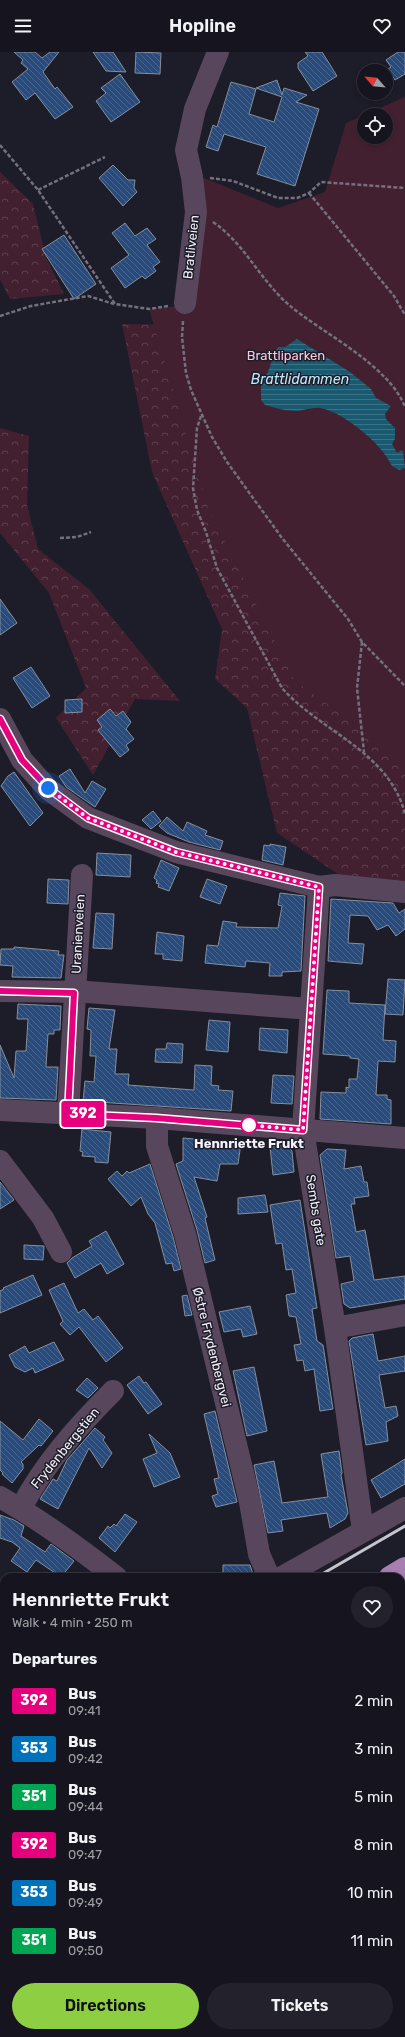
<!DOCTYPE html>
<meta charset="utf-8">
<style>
:root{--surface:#16151f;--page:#23222c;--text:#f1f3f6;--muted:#9e9fa4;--line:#35343d;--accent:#8ece43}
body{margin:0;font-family:Rubik,sans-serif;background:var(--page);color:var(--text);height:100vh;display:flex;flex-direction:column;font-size:15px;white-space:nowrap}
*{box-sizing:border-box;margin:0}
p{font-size:13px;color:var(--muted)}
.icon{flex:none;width:22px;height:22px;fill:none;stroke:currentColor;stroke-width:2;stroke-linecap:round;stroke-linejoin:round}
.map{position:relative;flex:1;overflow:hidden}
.drawer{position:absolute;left:0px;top:1521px;width:405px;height:464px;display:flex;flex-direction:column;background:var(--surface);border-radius:12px 12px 0 0;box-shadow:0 2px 6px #0003,0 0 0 1px var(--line)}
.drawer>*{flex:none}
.badge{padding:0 8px;border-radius:3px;font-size:14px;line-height:26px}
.needle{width:26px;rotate:297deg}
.buttons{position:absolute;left:357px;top:12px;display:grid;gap:8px}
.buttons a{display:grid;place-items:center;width:36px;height:36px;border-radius:50%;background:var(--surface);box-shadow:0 2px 6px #0003,0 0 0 1px var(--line);font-size:20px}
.you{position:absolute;width:20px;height:20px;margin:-10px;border:3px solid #fff;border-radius:50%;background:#1a73e8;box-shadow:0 0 0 6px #1a73e833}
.map>.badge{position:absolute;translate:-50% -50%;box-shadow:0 0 0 2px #fff}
h2{padding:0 12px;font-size:15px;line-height:36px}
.round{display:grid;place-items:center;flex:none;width:42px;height:42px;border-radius:21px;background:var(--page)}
.headline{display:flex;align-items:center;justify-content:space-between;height:68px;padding:0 12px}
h1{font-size:19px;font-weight:600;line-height:30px}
.primary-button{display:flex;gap:8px;margin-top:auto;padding:8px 12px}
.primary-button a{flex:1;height:46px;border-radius:24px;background:var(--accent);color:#111;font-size:16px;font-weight:600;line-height:46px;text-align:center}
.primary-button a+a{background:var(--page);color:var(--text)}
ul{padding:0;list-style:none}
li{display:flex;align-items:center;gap:12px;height:48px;padding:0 12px}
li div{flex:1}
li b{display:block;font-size:15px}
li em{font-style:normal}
li .badge{min-width:44px;font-weight:700;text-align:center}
header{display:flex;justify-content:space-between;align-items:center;height:52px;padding:0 12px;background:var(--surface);font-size:18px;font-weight:600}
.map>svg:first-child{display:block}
.forest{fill:url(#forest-crowns)}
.park{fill:#432030;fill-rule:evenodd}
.water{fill:url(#water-rules)}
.building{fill:url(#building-back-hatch);stroke:#858f9e}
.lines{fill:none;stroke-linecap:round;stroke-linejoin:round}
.path{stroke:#72717d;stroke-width:2.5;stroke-dasharray:4 2;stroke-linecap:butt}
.minor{stroke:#58475c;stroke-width:22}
.major{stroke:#926e9a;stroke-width:22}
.highway{stroke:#a97eb3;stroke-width:22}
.rail{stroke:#c6c5cf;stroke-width:3}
.line-casing{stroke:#fff;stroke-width:9}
.line{stroke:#e6007e;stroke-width:6}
.walk{stroke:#f3f2fb;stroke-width:4;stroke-dasharray:0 7.2}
.stop-dot{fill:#fff;stroke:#e6007e;stroke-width:2}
.labels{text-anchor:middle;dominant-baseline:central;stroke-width:3;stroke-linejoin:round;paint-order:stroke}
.street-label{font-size:13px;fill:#f3f2fb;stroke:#1d1c29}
.park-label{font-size:13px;fill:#ffc5dd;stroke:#1d1c29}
.stop-label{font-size:13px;font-weight:bold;fill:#f3f2fb;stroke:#1d1c29}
.water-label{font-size:14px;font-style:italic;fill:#bfe8f9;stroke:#1d1c29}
</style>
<header><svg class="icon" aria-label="menu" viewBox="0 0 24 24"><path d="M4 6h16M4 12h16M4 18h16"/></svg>Hopline<svg class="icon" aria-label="heart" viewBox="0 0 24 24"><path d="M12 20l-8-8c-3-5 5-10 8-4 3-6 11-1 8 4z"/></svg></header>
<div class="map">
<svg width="405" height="1985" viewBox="0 0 405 1985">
<defs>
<pattern id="forest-crowns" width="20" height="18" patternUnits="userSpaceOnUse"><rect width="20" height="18" fill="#432030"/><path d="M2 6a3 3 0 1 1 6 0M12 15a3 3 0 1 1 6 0" fill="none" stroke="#5f414f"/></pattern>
<pattern id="water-rules" width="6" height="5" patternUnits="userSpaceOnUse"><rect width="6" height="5" fill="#1a5a70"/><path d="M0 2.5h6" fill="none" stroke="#3c7285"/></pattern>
<pattern id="building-back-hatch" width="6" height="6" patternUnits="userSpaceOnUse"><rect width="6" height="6" fill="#284b7b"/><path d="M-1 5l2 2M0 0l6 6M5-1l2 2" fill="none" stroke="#48658f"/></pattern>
</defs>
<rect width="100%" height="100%" fill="#1d1c29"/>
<g class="forest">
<path d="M0,120L33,152L46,205L64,242L10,247L0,227Z"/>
<path d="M122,272L175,273L405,637V829L341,824L277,781L247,656L215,627L222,577L152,420Z"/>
<path d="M0,376L29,384L27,453L38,497L89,537L180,649L135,647L93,723L56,666L86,636L49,541L0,481Z"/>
</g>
<path class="park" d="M405,45V722L385,694L294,628L208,456L149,257L178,254L194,122L278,156L325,140L346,71ZM364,63H386V85H364Z"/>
<path class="water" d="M297,287L350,320L371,337L376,346L391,354L385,362L386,367L395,376V387L392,392L397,401L402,398L403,400L405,416L399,418L392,414C383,393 344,360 320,356C313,355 305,358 298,359C287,359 275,356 265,353L261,348V331L268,320L273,305L278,295H285Z"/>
<g class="building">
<path d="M14,0H35L42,6L50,0H59L43,20L55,37L57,35L73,55L55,67L35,41L26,48L12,30L28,17L21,11L23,8Z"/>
<path d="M93,0H113L126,20L106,19Z"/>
<path d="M136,0L161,1L160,22L135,21Z"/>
<path d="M305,0H322L337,24L313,39L298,16V11L308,4Z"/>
<path d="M398,0H405V22L395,28L388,17L391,15L386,8Z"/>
<path d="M120,22L140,50L111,70L96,49L106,41L101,36Z"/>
<path d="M277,28L282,43L284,36L307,43L296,50L319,57L295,134L257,122L266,95L224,82L218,99L206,95L213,73L217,75L231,30L256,37L249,62L274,70L282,45L256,36Z"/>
<path d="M113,113L128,128H135L134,136L137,140L123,154L99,126Z"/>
<path d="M125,171L135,184L147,176L156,187L147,193L160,210L153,215L156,219L145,227L142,224L125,236L111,216L129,203L112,181Z"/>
<path d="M64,183L96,232L74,247L42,197Z"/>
<path d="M0,547L17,571L0,583Z"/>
<path d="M31,615L50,644L32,656L13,626Z"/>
<path d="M82,647V660L65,661V648Z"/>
<path d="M110,657L116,664L123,659L131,670L126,677L134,687L126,693L129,698L120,705L98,678L102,675L97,668Z"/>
<path d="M70,717L85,741L92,729L106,737L95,755L66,735L59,724Z"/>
<path d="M14,720L43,761L30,774L1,734L8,724Z"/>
<path d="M153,759L161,769L151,777L142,768Z"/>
<path d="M167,765L183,779L187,770L207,779L205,783L223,789L220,798L189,790L167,781L159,774Z"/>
<path d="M270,792L286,795L283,813L262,808L264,793L270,794Z"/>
<path d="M97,801L131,803L130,825L96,823Z"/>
<path d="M161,808L179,816L169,839L158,835L159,832L156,831L157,828L154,826Z"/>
<path d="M48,827L69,828L68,852L47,851Z"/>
<path d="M207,827L227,834L220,852L200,845Z"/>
<path d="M280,841L305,844L301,919L282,920V924H269L270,911L246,909L245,915L205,911L207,893L218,894L223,869L237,871L236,875L278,876L282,854L278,853Z"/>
<path d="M331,847L393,851L399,861L405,857V877L396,884L388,873L377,878L368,864L350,863L348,891L364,892L362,912L328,909Z"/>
<path d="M96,861L114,862L112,897L93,896Z"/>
<path d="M157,880L184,884L182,909L163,907V902H155Z"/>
<path d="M14,895L59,899L58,903H64L61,926L12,925L13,914L0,913L1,897H14Z"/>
<path d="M388,927L405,928L403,963L385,962Z"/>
<path d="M327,938L349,939V951L385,953L383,988L396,989L395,1010L378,1009L376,1043H387V1047L391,1048V1072L320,1067L321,1040L346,1041V1035L349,1036V1027H357L359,1007L350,1006V1004L323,1002Z"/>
<path d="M18,952L61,954L60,978H54V982H48L46,1015H58L56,1048L0,1046V993L14,1026L16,999H26L28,967H17Z"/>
<path d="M89,956L115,958L109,997H117L115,1022H129L128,1033L194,1038L195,1013L212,1014L211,1033L219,1034L218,1038L233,1039L231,1059L83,1049L85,1029L94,1030L96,1004H90L91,978L87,977Z"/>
<path d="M209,968L230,970L228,1000L206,998Z"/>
<path d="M260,976L288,978L287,1001L259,998Z"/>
<path d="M167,991L183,992L182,1011L155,1010L156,997H166Z"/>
<path d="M273,1023L294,1024L292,1052L271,1051Z"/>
<path d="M82,1077L111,1080L108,1111L95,1110V1105L82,1104L83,1100L80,1099Z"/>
<path d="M183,1086L241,1091L238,1112H220L217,1129L194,1125L207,1165L205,1166L215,1208L205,1211L197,1178L176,1112L183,1109Z"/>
<path d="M286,1093L292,1099L294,1120L273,1123L270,1095Z"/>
<path d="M327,1097L346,1098L344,1117L361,1114L364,1130H367L369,1144L354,1146L355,1152H351L356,1180L365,1178L374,1228L405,1224V1247L350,1256L344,1252L341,1232L354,1229L350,1204L336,1206L320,1103Z"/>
<path d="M150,1112L173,1185L181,1217L174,1219L172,1211L166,1212L155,1171L148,1162L141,1145L131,1154L108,1127L117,1119L122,1124L127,1119L129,1121Z"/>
<path d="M0,1130L14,1148L0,1157Z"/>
<path d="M265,1143L268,1160L238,1162V1146Z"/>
<path d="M300,1148L317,1256L312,1257L317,1289L323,1293L333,1357L320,1359L314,1317L305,1319L303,1308L297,1309L294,1293L301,1292L296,1265L289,1264L286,1243L296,1241L292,1217L286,1218L282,1191L276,1192L270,1153Z"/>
<path d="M106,1179L124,1212L107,1222L101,1211L75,1226L67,1211L72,1206L92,1194L89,1189Z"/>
<path d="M24,1193L44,1194L43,1208L24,1207Z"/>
<path d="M33,1223L42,1243L0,1261V1239L4,1237L3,1236Z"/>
<path d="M64,1231L78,1261L84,1257L93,1268L98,1264L123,1296L106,1310L79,1275L70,1283L60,1272L63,1269L49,1238Z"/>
<path d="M187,1243L192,1263L185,1264L182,1244Z"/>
<path d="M250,1254L257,1282L243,1285L241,1277L224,1280L219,1260Z"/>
<path d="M373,1282L378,1309L405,1304V1319L379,1323L385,1356L396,1354L398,1364L386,1370L388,1389L366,1393L349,1289L352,1286Z"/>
<path d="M54,1290L64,1308L35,1321L33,1316L25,1320L15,1315L9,1303L25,1294L29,1301Z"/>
<path d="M254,1315L267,1379L247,1384L233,1319Z"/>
<path d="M139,1324L144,1331L146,1330L162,1352L148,1362L127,1333Z"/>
<path d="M87,1326L98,1336L88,1346L76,1338Z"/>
<path d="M215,1359L237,1450L216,1455L212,1444L218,1442L214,1427L219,1426L204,1362Z"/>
<path d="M39,1367L53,1379L41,1394L39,1393L21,1410L23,1412V1417L12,1431L2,1422L3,1421L0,1418V1369L23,1388Z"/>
<path d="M95,1376L105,1385L103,1388L112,1401L102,1416L89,1396L58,1457L40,1447L53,1427L57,1429L67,1408Z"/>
<path d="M149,1382L170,1401L180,1425L154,1435L143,1407L157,1401Z"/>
<path d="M339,1399L342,1421L341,1423L348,1461L345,1467L330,1476L327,1461L281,1468L283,1479L268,1481L254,1413L274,1409L282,1451L328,1445L321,1402Z"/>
<path d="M405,1407V1432L381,1446L371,1428Z"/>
<path d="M125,1462L137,1470L115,1500L99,1486L108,1474L110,1476L114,1472L116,1474Z"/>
<path d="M0,1463L14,1468L24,1474L21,1484L45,1500L51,1492L74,1509L61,1525L36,1508L27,1520L11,1509L20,1496L12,1490L0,1486Z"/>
<path d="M223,1513H250L254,1525H223Z"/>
</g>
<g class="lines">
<g class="path">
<path d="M0,93L38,138L115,252L149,257L168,254"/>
<path d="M210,126L233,129L278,146H297L309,141L321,130L405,136"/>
<path d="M38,138L105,105"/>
<path d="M309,141L394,244L405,263"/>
<path d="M213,170C245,192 260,228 289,253C322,281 389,313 405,355"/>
<path d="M0,264L31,254L88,244L114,252"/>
<path d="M183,269L182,285L186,321L191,338L212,385L227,410L282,486L348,567L362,590L405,634"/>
<path d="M201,364L197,376L193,436L197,458L206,480L217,516L282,636C322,681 389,699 405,762"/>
<path d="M60,486L77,485L91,480"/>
<path d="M362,590L357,636L364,700"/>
<path d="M401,1548L405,1546"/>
<path d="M0,1954L4,1953"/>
<path d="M254,1981L262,1985"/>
<path d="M142,1985L144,1981"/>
</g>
<g class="minor">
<path d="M185,251L196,160L192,125L186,98L195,57L218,0"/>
<path d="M0,667L22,708L48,737L88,766L176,800L319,835L335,833L405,840"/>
<path d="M319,835L303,1078L335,1276L363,1479"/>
<path d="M0,939L87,940L311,957"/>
<path d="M0,1058L157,1066L405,1086"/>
<path d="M68,1062L82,823"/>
<path d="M157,1066V1094L185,1182L250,1450L259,1502L269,1525"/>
<path d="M0,1109L43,1166L61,1200"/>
<path d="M335,1276L405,1263"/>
<path d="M0,1445C41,1468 79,1496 116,1525"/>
<path d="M21,1456C44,1412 78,1374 113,1339"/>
<path d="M282,1525L405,1456"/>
<path d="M401,1602L405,1613"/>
<path d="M0,1666L4,1669"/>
<path d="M401,1849L405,1847"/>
<path d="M401,1949L405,1955"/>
<path d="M0,1978H4"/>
<path d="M39,1981L103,1985"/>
<path d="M215,1981L224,1985"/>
<path d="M293,1985L294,1981"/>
</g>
<g class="major">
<path d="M0,1849L4,1851"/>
<path d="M0,1871L4,1874"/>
<path d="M0,1903L4,1900"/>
<path d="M0,1930L4,1929"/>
</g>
<g class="highway">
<path d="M390,1525L405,1516"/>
<path d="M0,1738L4,1736"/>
<path d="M0,1760L4,1758"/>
</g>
<g class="rail">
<path d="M317,1525L405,1474"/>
<path d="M0,1707L4,1705"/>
</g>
</g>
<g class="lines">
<g class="line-casing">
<path id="line" d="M0,667L22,708L48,736L88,766L176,800L319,835L303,1078L156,1066L68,1062L74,941L0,939"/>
</g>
<use href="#line" class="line"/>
<path class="walk" d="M48,736L88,766L176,800L319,835L303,1078L249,1073"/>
</g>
<circle class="stop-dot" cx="249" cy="1073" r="8"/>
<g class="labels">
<g class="street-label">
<text transform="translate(191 195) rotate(-84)">Bratliveien</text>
<text transform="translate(78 882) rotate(-87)">Uranienveien</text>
<text transform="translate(316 1158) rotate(81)">Sembs gate</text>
<text transform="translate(212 1295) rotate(76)">Østre Frydenbergvei</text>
<text transform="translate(65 1396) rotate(-51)">Frydenbergstien</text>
</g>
<g class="park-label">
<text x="286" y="303">Brattliparken</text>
</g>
<g class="stop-label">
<text x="249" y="1091">Hennriette Frukt</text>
</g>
<g class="water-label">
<text x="300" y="327">Brattlidammen</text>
</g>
</g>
</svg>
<div class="buttons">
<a><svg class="needle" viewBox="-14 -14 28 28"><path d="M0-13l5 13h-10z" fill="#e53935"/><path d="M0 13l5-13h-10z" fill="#9e9fa4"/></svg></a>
<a><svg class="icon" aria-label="locate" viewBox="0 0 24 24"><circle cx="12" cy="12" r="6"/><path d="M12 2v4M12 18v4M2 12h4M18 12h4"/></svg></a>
</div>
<div class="you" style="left:48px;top:736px"></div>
<b class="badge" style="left:83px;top:1062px;background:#e6007e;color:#fff">392</b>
<section class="drawer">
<div class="headline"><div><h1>Hennriette Frukt</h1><p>Walk · 4 min · 250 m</p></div><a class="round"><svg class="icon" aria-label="heart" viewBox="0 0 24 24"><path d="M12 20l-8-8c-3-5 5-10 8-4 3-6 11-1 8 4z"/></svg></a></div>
<h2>Departures</h2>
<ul>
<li><span class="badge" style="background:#e6007e;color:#fff">392</span><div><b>Bus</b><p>09:41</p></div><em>2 min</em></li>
<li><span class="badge" style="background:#0072bc;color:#fff">353</span><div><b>Bus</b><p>09:42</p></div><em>3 min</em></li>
<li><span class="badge" style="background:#00a651;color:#fff">351</span><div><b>Bus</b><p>09:44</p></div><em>5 min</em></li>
<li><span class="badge" style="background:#e6007e;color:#fff">392</span><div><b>Bus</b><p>09:47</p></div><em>8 min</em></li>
<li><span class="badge" style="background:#0072bc;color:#fff">353</span><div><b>Bus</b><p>09:49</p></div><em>10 min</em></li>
<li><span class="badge" style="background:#00a651;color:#fff">351</span><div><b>Bus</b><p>09:50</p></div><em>11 min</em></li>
</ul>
<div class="primary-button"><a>Directions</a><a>Tickets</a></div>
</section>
</div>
